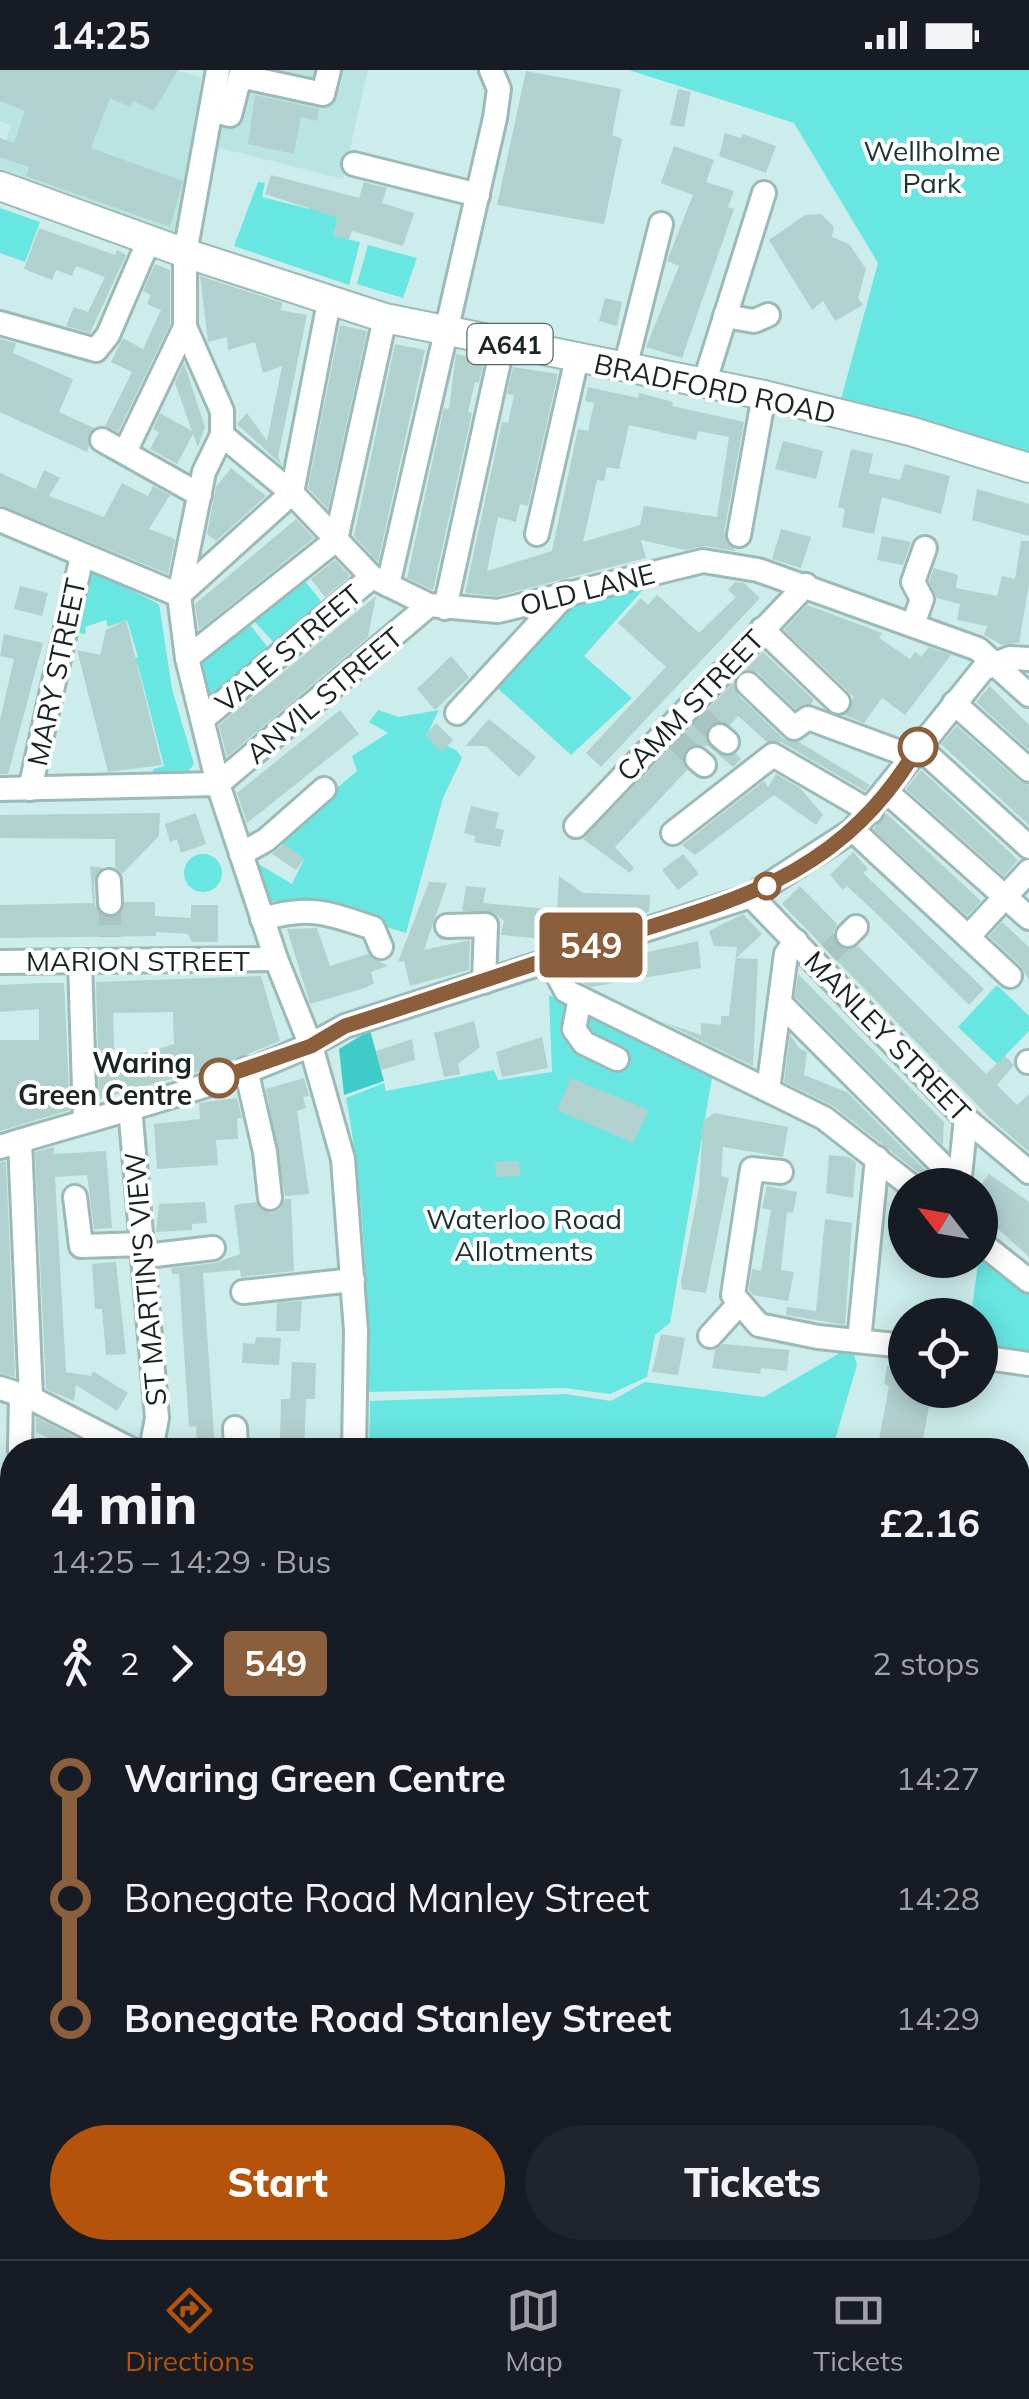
<!DOCTYPE html>
<meta charset="utf-8">
<style>
:root{--surface:#171b24;--page:#20242c;--text:#f1f3f6;--muted:#9ea1a6;--line:#363941;--accent:#b45309}
body{margin:0;font-family:Mulish,sans-serif;background:var(--page);color:var(--text);height:100vh;display:flex;flex-direction:column;font-size:38px;white-space:nowrap}
*{box-sizing:border-box;margin:0}
p{font-size:32px;color:var(--muted)}
.icon{flex:none;width:55px;height:55px;fill:none;stroke:currentColor;stroke-width:2;stroke-linecap:round;stroke-linejoin:round}
.map{position:relative;flex:1;overflow:hidden}
.details{position:absolute;left:0px;top:1368px;width:1030px;height:822px;display:flex;flex-direction:column;background:var(--surface);border-radius:40px 40px 0 0;box-shadow:0 5px 25px #0003}
.details>*{flex:none}
.badge{padding:0 20px;border-radius:8px;font-size:35px;line-height:65px}
.needle{width:65px;rotate:301deg}
.controls{position:absolute;left:888px;top:1098px;display:grid;gap:20px}
.controls a{display:grid;place-items:center;width:110px;height:110px;border-radius:50%;background:var(--surface);box-shadow:0 5px 25px #0003;font-size:50px}
.map>.badge{position:absolute;translate:-50% -50%;box-shadow:0 0 0 5px #fff}
.legs{display:flex;align-items:center;gap:15px;height:110px;padding:0 50px;font-size:32px}
.legs p{margin-inline-start:auto}
.summary{display:flex;align-items:center;justify-content:space-between;height:170px;padding:0 50px}
h1{font-size:55px;font-weight:800;line-height:75px}
.button{display:flex;gap:20px;margin-top:auto;padding:20px 50px}
.button a{flex:1;height:115px;border-radius:60px;background:var(--accent);color:#fff;font-size:40px;font-weight:800;line-height:115px;text-align:center}
.button a+a{background:var(--page);color:var(--text)}
ul{padding:0 50px;list-style:none}
li{display:flex;align-items:center;gap:35px;height:120px;font-size:38px}
li i{display:grid;place-items:center;width:15px;height:100%;margin:0 12px;background:currentColor}
li i::after{content:'';width:25px;height:25px;margin:-12px;border:8px solid;border-radius:50%;background:var(--surface)}
li p{margin-inline-start:auto}
li:first-child i{background:linear-gradient(#0000 50%,currentColor 0)}
li:last-child i{background:linear-gradient(currentColor 50%,#0000 0)}
.status{display:flex;justify-content:space-between;align-items:center;height:70px;padding:0 50px;background:var(--surface);direction:ltr}
.status svg{height:28px;fill:currentColor}
.tab-bar{display:flex;justify-content:space-around;align-items:center;height:140px;border-top:2px solid var(--line);background:var(--surface);font-size:28px;color:var(--muted)}
.tab-bar a{display:grid;justify-items:center;gap:5px}
.tab-bar .current{color:var(--accent)}
.map>svg:first-child{display:block}
.built{fill:#b9e4e2}
.green{fill:#67e6e2}
.forest{fill:#3fccc8}
.building{fill:#b1d1cf;fill-rule:evenodd}
.lines{fill:none;stroke-linecap:round;stroke-linejoin:round}
.minor-tunnel{stroke:#a8c5c3;stroke-width:22;stroke-dasharray:22 11;stroke-linecap:butt}
.minor-casing{stroke:#9bbab8;stroke-width:28}
.major-casing{stroke:#9bbab8;stroke-width:32}
.minor{stroke:#fff;stroke-width:22}
.major{stroke:#fff;stroke-width:28}
.line-1-casing{stroke:#fff;stroke-width:22}
.line-1{stroke:#8b5e3c;stroke-width:15}
.stop-1-dot{fill:#fff;stroke:#8b5e3c;stroke-width:5}
.labels{text-anchor:middle;dominant-baseline:central;stroke-width:8;stroke-linejoin:round;paint-order:stroke}
.shield{fill:#fff;stroke:#5d6666;stroke-width:2.5}
.shield-label{font-size:25px;font-weight:bold;fill:#182524}
.park-label{font-size:28px;fill:#1d3433;stroke:#fff}
.street-label{font-size:28px;fill:#182524;stroke:#fff}
.stop-label{font-size:28px;font-weight:bold;fill:#182524;stroke:#fff;text-anchor:end}
</style>
<div class="status"><b>14:25</b><svg viewBox="0 0 49 12"><path d="M0 12V9h3v3zM5 12V6h3v6zM10 12V3h3v9zM15 12V0h3v12zM26 1h20v11H26zM47 4h2v5h-2z"/></svg></div>
<div class="map">
<svg width="1029" height="2189" viewBox="0 0 1029 2189">
<rect width="100%" height="100%" fill="#ccedeb"/>
<g class="built">
<path d="M0,0H175L201,7L193,101L174,175L0,113V83L11,56L0,51Z"/>
<path d="M226,0H368L343,109L212,76Z"/>
</g>
<g class="green">
<path d="M629,0H1029V398L837,344L878,193L794,53Z"/>
<path d="M258,112L265,113L262,127L309,139L315,117L328,120L323,142L338,148L333,166L360,172L349,215L234,176Z"/>
<path d="M0,138L40,152L25,192L0,183Z"/>
<path d="M368,175L417,188L403,228L357,214Z"/>
<path d="M92,501L159,534L172,619L194,694L187,703L154,704L153,699L164,696L138,595L125,600L123,594L138,587L127,550L108,557L106,550L85,557L86,564L77,563Z"/>
<path d="M304,510L325,536L276,575L254,551Z"/>
<path d="M648,514L584,586L632,628L571,685L492,613L568,530Z"/>
<path d="M248,552L269,579L204,632L194,594Z"/>
<path d="M378,640L399,647L439,640L426,666L456,680L462,688L443,728L406,863L301,831H266L252,790L292,814L304,789L276,769L357,701L352,686L388,663L369,652Z"/>
<circle cx="203" cy="803" r="19"/>
<path d="M997,915L1029,946V961L997,994L958,957Z"/>
<path d="M549,925L712,1008L670,1253L655,1265L647,1307L610,1324L564,1318L366,1322C369,1224 364,1125 346,1028L384,1013L386,1021L494,1000L498,1010L552,1002Z"/>
<path d="M981,1172L1029,1211V1294L980,1287V1245H971Z"/>
<path d="M852,1276L857,1295L832,1380H369L370,1331L566,1324L611,1331L645,1312L764,1327Z"/>
<path d="M1018,1573L1029,1576L1026,1844L1018,1845Z"/>
<path d="M741,2178H799L813,2189H737Z"/>
</g>
<g class="forest">
<path d="M370,960L384,1011L344,1025L339,979Z"/>
<path d="M944,2178H995L1006,2189H935Z"/>
</g>
<g class="building">
<path d="M0,0H178L154,41L134,31L130,37L110,28L91,78L183,111L170,157L26,106L29,97L0,87V68L14,73L25,41L0,31Z"/>
<path d="M526,1L621,19L612,65L622,69L604,154L497,135Z"/>
<path d="M678,19L691,22L684,57L670,55Z"/>
<path d="M255,25L319,39L317,51L301,47L294,84L248,74Z"/>
<path d="M725,63L741,68L743,64L776,76L766,103L719,86Z"/>
<path d="M674,76L714,90L706,112L734,121L728,137L734,139L682,288L646,277L679,196L667,191L693,125L661,113Z"/>
<path d="M271,105L359,128L364,112L387,118L382,133L414,143L403,176L352,161L349,170L333,166L338,148L265,124Z"/>
<path d="M821,144L834,157L832,167L849,174L866,199L858,228L863,235L835,251L823,231L812,240L769,170L805,145Z"/>
<path d="M39,158L115,185L117,180L126,185L90,263L66,256L74,237L88,242L105,207L76,196L72,206L56,200L52,210L24,199Z"/>
<path d="M155,194L170,200V254L118,362L105,356L132,302L111,292L123,268L143,279L156,251L161,240L147,234L151,225L143,221Z"/>
<path d="M200,206L283,233L280,240L307,245L278,387L282,395L237,354L247,343L267,371L282,296L263,303L255,272L228,280L227,267L208,272Z"/>
<path d="M605,228L622,232L617,256L599,251Z"/>
<path d="M340,255L367,261L328,439L308,418Z"/>
<path d="M0,269L16,273L13,283L73,309L59,342L94,358L87,382L0,342Z"/>
<path d="M395,274L425,280L378,492L354,466Z"/>
<path d="M456,284L484,290L479,313L475,312L468,342L472,343L433,520L407,508L444,338L449,339Z"/>
<path d="M184,293L205,357L198,377L193,364L177,394L150,379L159,362L153,359L160,343L192,361L175,313Z"/>
<path d="M513,297L558,304L528,436L520,434L516,452L498,447L487,501L552,481L578,359L588,361L594,333L585,331L588,317L638,328L639,323L673,332L672,336L744,352L724,462L735,481L705,476L685,480L641,470L646,488L497,526L465,523L502,352L508,353L514,325L507,324ZM629,355L696,370L698,361L729,367L717,447L644,436L640,455L583,472L597,410L604,411L607,397L619,399Z"/>
<path d="M783,371L823,381L816,409L775,399Z"/>
<path d="M851,379L873,384L869,403L900,410L905,394L950,406L941,444L882,427L874,464L842,457L845,439L838,437Z"/>
<path d="M231,398L266,426L216,471L207,464L216,417Z"/>
<path d="M44,400L60,408L49,426L104,447L122,413L148,426L153,416L170,425L149,459L175,469L168,504L0,435V403L36,419Z"/>
<path d="M977,419L1029,434V466L972,450Z"/>
<path d="M296,449L314,468L199,560L195,534Z"/>
<path d="M781,459L811,467L801,498L772,489Z"/>
<path d="M882,466L911,472L903,495L877,490Z"/>
<path d="M1021,471H1029V514L1019,573L1002,575L984,565L987,556L957,550L960,534L937,528L929,511L934,498L958,505L956,518L997,526L1002,506L1015,509Z"/>
<path d="M335,490L350,506L325,527L311,509Z"/>
<path d="M735,512L744,513L760,528L601,697L586,683L666,597L618,553L641,528L648,535L657,525L699,563L736,527L728,520Z"/>
<path d="M20,516L48,523L42,546L14,539Z"/>
<path d="M376,526L368,567L227,687L219,655Z"/>
<path d="M807,535L882,563L879,568L910,589L915,582L921,587L929,577L951,585L905,645L882,628L864,653L844,645L854,627L784,560Z"/>
<path d="M126,550L162,695L108,702L77,580L100,585L106,560Z"/>
<path d="M4,564L43,573L8,704H0V650L14,589L0,586Z"/>
<path d="M763,582L814,630L811,634L795,639L758,603L746,599Z"/>
<path d="M451,586L469,607L435,640L417,619Z"/>
<path d="M733,613L738,625L784,669L799,672L870,715L865,721L781,672H767L738,646L730,655L714,652L705,664L718,684H736L741,689L733,697L708,676L691,675L682,687L687,700L615,777L634,798L630,803L583,769Z"/>
<path d="M990,616L1029,655V680L976,632Z"/>
<path d="M340,640L359,664L247,753L237,723Z"/>
<path d="M489,649L536,687L519,707L486,676H465Z"/>
<path d="M436,653L453,670L442,682L425,665Z"/>
<path d="M957,656L1019,711L1029,715V755L941,674Z"/>
<path d="M921,700L1018,790L1004,806L906,719Z"/>
<path d="M776,704L800,718L823,745L816,755L774,725L695,785L682,775L764,711L768,717Z"/>
<path d="M471,736L499,743L495,758L504,760L500,777L474,772L475,766L464,763Z"/>
<path d="M160,743L159,766L122,804L115,797V769L0,768V745Z"/>
<path d="M196,743L206,774L181,783L177,769L170,772L165,754Z"/>
<path d="M886,743L981,831L967,846L873,759Z"/>
<path d="M284,774L304,789L296,800L272,784Z"/>
<path d="M853,782L868,799L863,803L984,919L969,935L877,844L847,816L843,820L830,805Z"/>
<path d="M683,784L699,804L678,820L662,800Z"/>
<path d="M90,796L103,798L94,812L95,835L102,846H117L125,832H155V846L191,848V835H218V872H192L188,864L156,862V866L0,868V835L93,833Z"/>
<path d="M559,806L583,823L650,825L649,842L626,850L579,848L578,855H557L555,870L501,865L504,851L494,843L462,841L466,816L486,818L483,833L557,840Z"/>
<path d="M429,812L447,813L424,880L470,870L469,900L410,916L404,891L398,892Z"/>
<path d="M800,816L837,854L833,862L837,875L845,880L858,876L986,1004L1005,986L1014,995L997,1015L1017,1035L1029,1024V1082L990,1048L782,834Z"/>
<path d="M743,844L762,864L736,888L758,889L753,996L663,952L701,965V953L721,955V946H729L737,877L714,876L709,861Z"/>
<path d="M1002,852L1029,877V910L1020,895L989,866Z"/>
<path d="M317,858L330,896L368,884L387,896L371,902L374,913L365,918L310,934L287,859Z"/>
<path d="M698,871L701,898L591,917L577,910L571,899Z"/>
<path d="M798,904L944,1052L943,1075L795,927Z"/>
<path d="M261,906L280,971L221,995L99,1029L96,912ZM173,942L174,974L104,995L114,979L113,943Z"/>
<path d="M44,913H64L70,1040L0,1061V970H39V939L0,942V915Z"/>
<path d="M474,951L480,977L458,994L460,1004L444,1007L434,963Z"/>
<path d="M790,965L799,978L807,982L804,1005L847,1022L940,1115H926L919,1103L833,1036L784,1012Z"/>
<path d="M542,967L548,998L502,1007L496,982Z"/>
<path d="M412,969L415,990L381,1000L376,981Z"/>
<path d="M304,1008L309,1026L303,1027L306,1038L297,1041L309,1124L285,1126L266,1019Z"/>
<path d="M571,1008L649,1040L633,1073L557,1040Z"/>
<path d="M237,1028L242,1048H237L238,1069L216,1070L218,1095L157,1099L154,1054L200,1049L199,1033Z"/>
<path d="M714,1043L788,1057L783,1087L723,1077L721,1106L729,1108L706,1223L682,1219L681,1212L699,1118L703,1051Z"/>
<path d="M54,1077V1084L106,1081L112,1158L94,1159L87,1105L55,1107L66,1302L91,1306L93,1301L128,1323L117,1341L76,1315L74,1331L46,1319L35,1082Z"/>
<path d="M829,1085L849,1087L856,1092L853,1128L826,1123Z"/>
<path d="M6,1091L15,1307L0,1303V1092Z"/>
<path d="M519,1091L520,1106L496,1107L495,1092Z"/>
<path d="M989,1104L1029,1132V1187L996,1157L980,1155V1116Z"/>
<path d="M767,1116L797,1122L793,1143L787,1142L781,1200L794,1202L788,1231L753,1225L749,1220L752,1199L761,1201L771,1140L762,1138Z"/>
<path d="M285,1129H291L294,1201L241,1207L240,1200L203,1203L215,1380H197L196,1356L189,1357L179,1204H172L171,1198L215,1193L240,1184L234,1135L256,1132L271,1143L280,1139Z"/>
<path d="M205,1132L207,1153L192,1154V1160L156,1162L159,1134Z"/>
<path d="M825,1149L852,1153L845,1255L786,1245L787,1237L816,1241Z"/>
<path d="M116,1192L126,1284L106,1285L102,1239H95L92,1194Z"/>
<path d="M302,1231L300,1261H276L277,1233Z"/>
<path d="M661,1264L685,1268L678,1305L652,1302Z"/>
<path d="M256,1267L281,1268L279,1295L242,1293L243,1273L255,1274Z"/>
<path d="M723,1274L789,1280L787,1301L761,1298L760,1304L712,1298L715,1280Z"/>
<path d="M292,1292L316,1293L315,1329H306L304,1380H285V1374L280,1373L281,1329H290Z"/>
<path d="M887,1296L905,1299V1320H932L921,1380H877L889,1316L884,1314Z"/>
<path d="M36,1347L99,1380H71L36,1362Z"/>
</g>
<g class="lines">
<g class="minor-tunnel">
<path d="M697,644L720,666"/>
<path d="M674,668L697,689"/>
<path d="M110,833V867"/>
<path d="M829,883L848,865"/>
</g>
<g class="minor-casing">
<g id="minor">
<path d="M218,0L185,183V257L222,341V365L204,402L179,525L187,588L218,714L276,889L311,976L343,1089L356,1261L354,1380"/>
<path d="M211,40L230,45L240,6L323,24L329,0"/>
<path d="M354,94L478,125"/>
<path d="M725,246L754,251L768,245"/>
<path d="M0,253L96,280L108,265L149,170"/>
<path d="M625,298L661,154"/>
<path d="M704,314L764,123"/>
<path d="M222,365L292,423L372,507L429,535L498,541L703,491L758,500L978,579L1029,625"/>
<path d="M102,370L200,425"/>
<path d="M125,382L185,257"/>
<path d="M0,450L179,525L292,423L329,232"/>
<path d="M537,464L577,288"/>
<path d="M739,465L764,325"/>
<path d="M388,515L495,48L499,19L491,0"/>
<path d="M445,538L503,273"/>
<path d="M913,555L922,529L913,512L925,478"/>
<path d="M762,559L838,632"/>
<path d="M187,588L336,470L385,248"/>
<path d="M748,614L794,658L808,648L913,687"/>
<path d="M954,633L1029,700"/>
<path d="M457,643L567,523"/>
<path d="M203,649L372,507"/>
<path d="M720,666L727,672"/>
<path d="M919,677L1029,777"/>
<path d="M697,689L704,695"/>
<path d="M0,719L218,714L429,535"/>
<path d="M30,719L82,486"/>
<path d="M887,722L1029,848"/>
<path d="M576,756L806,515"/>
<path d="M853,760L1010,906"/>
<path d="M673,763L773,685L871,742"/>
<path d="M241,784L266,770L324,719"/>
<path d="M109,811L110,833"/>
<path d="M751,826L966,1049L1029,1102"/>
<path d="M262,849C310,835 328,843 373,858L381,877"/>
<path d="M447,856L486,855L484,912"/>
<path d="M848,865L856,857"/>
<path d="M968,867L1029,801"/>
<path d="M549,889L566,921L824,1048L910,1115"/>
<path d="M80,891L85,1050"/>
<path d="M0,892L276,889"/>
<path d="M580,928L574,959L584,973L617,989"/>
<path d="M780,933L960,1113"/>
<path d="M1028,992H1029"/>
<path d="M246,999L265,1082L270,1128"/>
<path d="M768,1020L786,884L796,871"/>
<path d="M130,1037L157,1348L151,1380"/>
<path d="M20,1071L31,1328"/>
<path d="M0,1077C107,1043 250,1012 345,956L751,826L853,760L983,599L1010,588L1029,589"/>
<path d="M781,1102L752,1099L733,1225L759,1255L818,1267L905,1276"/>
<path d="M959,1115L966,1049"/>
<path d="M75,1127L81,1176L144,1174"/>
<path d="M980,1172L1029,1211"/>
<path d="M146,1186L213,1178"/>
<path d="M243,1222L353,1210"/>
<path d="M710,1266L739,1234"/>
<path d="M859,1271L877,1088"/>
<path d="M980,1287L1029,1294"/>
<path d="M0,1318L31,1328L132,1380"/>
<path d="M235,1358L236,1380"/>
<path d="M20,1380L21,1324"/>
<path d="M1018,1446L1029,1448"/>
<path d="M4,1819L12,1650"/>
<path d="M1018,1943L1028,1865"/>
<path d="M0,2014L12,2015"/>
<path d="M297,2182L328,2189"/>
<path d="M879,2189L887,2178"/>
</g>
</g>
<g class="major-casing">
<g id="major">
<path d="M0,116L185,183L385,248L764,325L910,361L1029,398"/>
<path d="M0,1834L12,1837"/>
<path d="M1018,1866L1029,1865"/>
<path d="M1028,2189L1029,2188"/>
</g>
</g>
<use href="#minor" class="minor"/>
<use href="#major" class="major"/>
</g>
<g class="lines">
<g class="line-1-casing">
<path id="line-1" d="M219,1008L311,976L345,956C425,931 504,903 583,878C724,832 836,815 918,677"/>
</g>
<use href="#line-1" class="line-1"/>
</g>
<g class="stop-1-dot">
<circle cx="918" cy="677" r="18"/>
<circle cx="767" cy="816" r="12"/>
<circle cx="219" cy="1008" r="18"/>
</g>
<g class="labels">
<rect class="shield" x="467.5" y="254" width="85" height="40" rx="8"/>
<g class="shield-label">
<text x="510" y="274">A641</text>
</g>
<g class="park-label">
<text x="932" y="80">Wellholme<tspan x="932" dy="32">Park</tspan></text>
<text x="524" y="1148">Waterloo Road<tspan x="524" dy="32">Allotments</tspan></text>
</g>
<g class="street-label">
<text transform="translate(715 318) rotate(12)">BRADFORD ROAD</text>
<text transform="translate(587 519) rotate(-14)">OLD LANE</text>
<text transform="translate(288 578) rotate(-40)">VALE STREET</text>
<text transform="translate(56 602) rotate(-78)">MARY STREET</text>
<text transform="translate(324 625) rotate(-40)">ANVIL STREET</text>
<text transform="translate(690 635) rotate(-46)">CAMM STREET</text>
<text x="138" y="890">MARION STREET</text>
<text transform="translate(888 966) rotate(46)">MANLEY STREET</text>
<text transform="translate(145 1209) rotate(-95)">ST MARTIN'S VIEW</text>
</g>
<g class="stop-label">
<text x="192" y="992">Waring<tspan x="192" dy="32">Green Centre</tspan></text>
</g>
</g>
</svg>
<div class="controls">
<a><svg class="needle" viewBox="-14 -14 28 28"><path d="M0-13l5 13h-10z" fill="#e53935"/><path d="M0 13l5-13h-10z" fill="#9ea1a6"/></svg></a>
<a><svg class="icon" aria-label="locate" viewBox="0 0 24 24"><circle cx="12" cy="12" r="6"/><path d="M12 2v4M12 18v4M2 12h4M18 12h4"/></svg></a>
</div>
<b class="badge" style="left:591px;top:875px;background:#8b5e3c;color:#fff">549</b>
<section class="details">
<div class="summary"><div><h1>4 min</h1><p>14:25 – 14:29 · Bus</p></div><b>£2.16</b></div>
<div class="legs"><svg class="icon" aria-label="walk" viewBox="0 0 24 24"><circle cx="13" cy="4" r="2"/><path d="M13 8l-2 6 4 7M11 14l-3 7M7 12l3-4h3l4 4"/></svg>2<svg class="icon" aria-label="forward" viewBox="0 0 24 24"><path d="M9 5l7 7-7 7"/></svg><b class="badge" style="background:#8b5e3c;color:#fff">549</b><p>2 stops</p></div>
<ul>
<li><i style="color:#8b5e3c"></i><b>Waring Green Centre</b><p>14:27</p></li>
<li><i style="color:#8b5e3c"></i><span>Bonegate Road Manley Street</span><p>14:28</p></li>
<li><i style="color:#8b5e3c"></i><b>Bonegate Road Stanley Street</b><p>14:29</p></li>
</ul>
<div class="button"><a>Start</a><a>Tickets</a></div>
</section>
</div>
<nav class="tab-bar">
<a class="current"><svg class="icon" aria-label="directions" viewBox="0 0 24 24"><path d="M12 3l9 9-9 9-9-9zM9 14v-3h6M13 9l2 2-2 2"/></svg>Directions</a>
<a><svg class="icon" aria-label="map" viewBox="0 0 24 24"><path d="M3 6l6-2 6 2 6-2v14l-6 2-6-2-6 2zM9 4v14M15 6v14"/></svg>Map</a>
<a><svg class="icon" aria-label="tickets" viewBox="0 0 24 24"><path d="M3 7h18v10H3zM15 7v10"/></svg>Tickets</a>
</nav>
